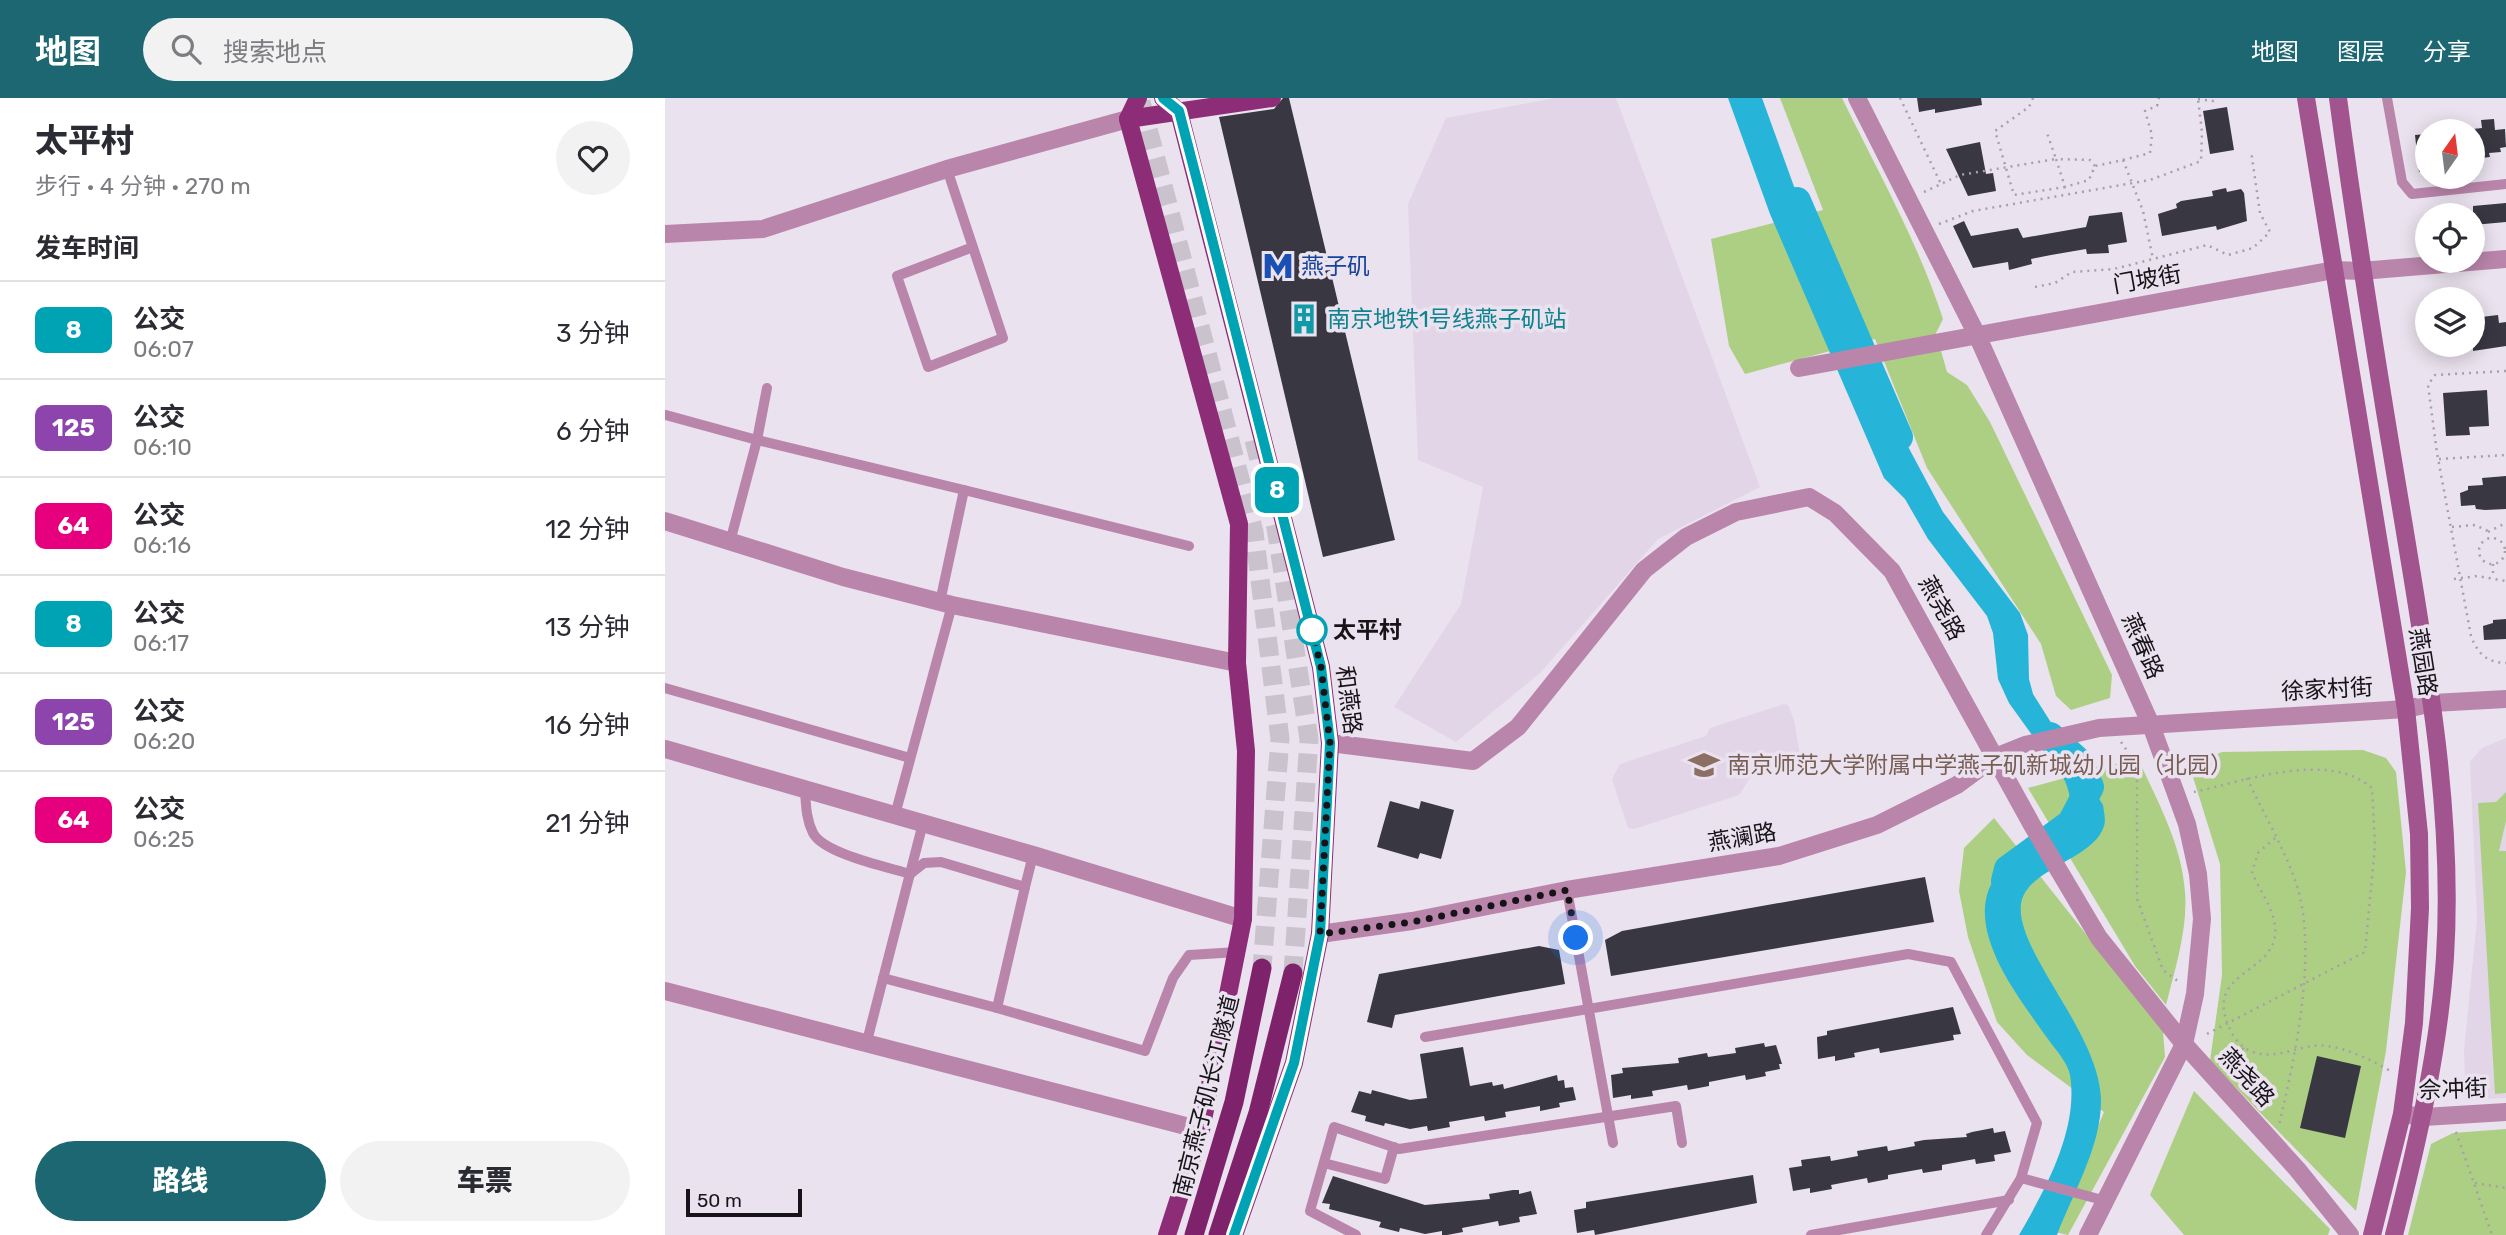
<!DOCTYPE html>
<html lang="zh">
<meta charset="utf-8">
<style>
:root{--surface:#fff;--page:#f2f2f3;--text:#2b2b33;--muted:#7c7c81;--line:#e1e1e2;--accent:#1c6771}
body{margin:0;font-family:Rubik,"Noto Sans SC",sans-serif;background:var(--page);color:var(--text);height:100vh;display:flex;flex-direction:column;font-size:26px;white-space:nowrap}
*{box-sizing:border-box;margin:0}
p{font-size:23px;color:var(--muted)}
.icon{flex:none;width:38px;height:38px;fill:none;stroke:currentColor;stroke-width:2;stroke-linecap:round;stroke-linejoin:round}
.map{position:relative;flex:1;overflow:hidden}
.side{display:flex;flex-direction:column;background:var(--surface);width:665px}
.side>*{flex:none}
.badge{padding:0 14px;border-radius:10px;font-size:24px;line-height:46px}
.needle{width:46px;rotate:14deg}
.fabs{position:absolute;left:1750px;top:21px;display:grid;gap:14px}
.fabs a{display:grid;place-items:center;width:70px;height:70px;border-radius:50%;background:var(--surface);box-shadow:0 4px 18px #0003;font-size:35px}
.scale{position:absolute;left:21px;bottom:18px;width:116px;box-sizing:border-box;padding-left:7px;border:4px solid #171419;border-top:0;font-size:19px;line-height:24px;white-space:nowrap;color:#171419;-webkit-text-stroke:5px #eae2ee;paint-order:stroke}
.you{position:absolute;width:35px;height:35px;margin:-18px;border:5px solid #fff;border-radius:50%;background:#1a73e8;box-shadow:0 0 0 10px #1a73e833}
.map>.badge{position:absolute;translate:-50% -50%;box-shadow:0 0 0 4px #fff}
h2{padding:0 35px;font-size:26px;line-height:63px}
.round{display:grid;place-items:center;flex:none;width:74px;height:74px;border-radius:37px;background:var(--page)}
.headline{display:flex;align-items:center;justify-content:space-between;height:119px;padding:0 35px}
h1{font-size:33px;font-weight:800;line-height:52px}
.action{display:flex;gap:14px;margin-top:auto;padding:14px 35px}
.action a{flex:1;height:80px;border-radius:42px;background:var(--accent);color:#fff;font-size:28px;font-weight:800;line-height:80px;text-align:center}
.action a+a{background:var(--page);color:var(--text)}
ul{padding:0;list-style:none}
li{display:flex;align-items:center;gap:21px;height:98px;padding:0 35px;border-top:2px solid var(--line)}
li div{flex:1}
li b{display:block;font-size:26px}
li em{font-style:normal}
li .badge{min-width:77px;font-weight:700;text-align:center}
header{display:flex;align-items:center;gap:42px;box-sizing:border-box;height:98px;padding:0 35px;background:var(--accent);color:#fff}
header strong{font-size:33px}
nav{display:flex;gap:38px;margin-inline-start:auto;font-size:24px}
.search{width:490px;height:63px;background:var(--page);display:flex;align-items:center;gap:18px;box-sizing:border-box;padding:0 24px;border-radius:38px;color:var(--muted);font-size:26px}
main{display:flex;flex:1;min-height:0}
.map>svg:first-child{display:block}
.built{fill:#e2d5e8}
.green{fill:#adcf84}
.water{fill:#26b5d9}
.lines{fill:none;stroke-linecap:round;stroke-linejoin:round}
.river{stroke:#26b5d9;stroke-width:28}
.building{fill:#393742}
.trunk-tunnel{stroke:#cac3ce;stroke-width:19;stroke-dasharray:19 10;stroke-linecap:butt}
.path{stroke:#a7a0aa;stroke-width:2.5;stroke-dasharray:2 5;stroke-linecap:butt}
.service{stroke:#ba85ab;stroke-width:10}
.minor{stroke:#ba85ab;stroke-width:18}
.tertiary{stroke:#ba85ab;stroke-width:18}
.secondary{stroke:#a1548e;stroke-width:18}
.primary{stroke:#8d2d78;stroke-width:18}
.trunk{stroke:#7f226c;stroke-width:19}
.line-casing{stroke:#fff;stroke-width:16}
.line{stroke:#00a3b4;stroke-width:10}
.walk{stroke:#171419;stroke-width:7;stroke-dasharray:0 12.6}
.stop-dot{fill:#fff;stroke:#00a3b4;stroke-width:3.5}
.labels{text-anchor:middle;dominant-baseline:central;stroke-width:7;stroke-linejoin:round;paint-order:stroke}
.transit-label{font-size:23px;fill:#164399;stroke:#eae2ee;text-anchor:start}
.street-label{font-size:23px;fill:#171419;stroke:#eae2ee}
.culture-label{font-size:23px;fill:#0d838f;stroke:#eae2ee;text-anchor:start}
.stop-label{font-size:23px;font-weight:bold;fill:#171419;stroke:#eae2ee;text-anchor:start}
.education-label{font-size:23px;fill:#785e54;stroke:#eae2ee;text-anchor:start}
</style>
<header>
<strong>地图</strong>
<div class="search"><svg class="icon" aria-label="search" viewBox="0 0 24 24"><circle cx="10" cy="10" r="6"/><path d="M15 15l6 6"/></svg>搜索地点</div>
<nav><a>地图</a><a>图层</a><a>分享</a></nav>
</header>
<main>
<section class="side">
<div class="headline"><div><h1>太平村</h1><p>步行 · 4 分钟 · 270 m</p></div><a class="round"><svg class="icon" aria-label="heart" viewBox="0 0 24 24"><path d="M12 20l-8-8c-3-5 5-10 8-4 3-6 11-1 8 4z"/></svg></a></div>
<h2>发车时间</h2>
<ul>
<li><span class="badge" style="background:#00a3b4;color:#fff">8</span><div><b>公交</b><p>06:07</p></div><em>3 分钟</em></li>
<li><span class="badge" style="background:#8e44ad;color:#fff">125</span><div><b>公交</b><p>06:10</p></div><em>6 分钟</em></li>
<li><span class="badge" style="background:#e6007e;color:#fff">64</span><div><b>公交</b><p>06:16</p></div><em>12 分钟</em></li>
<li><span class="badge" style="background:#00a3b4;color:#fff">8</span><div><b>公交</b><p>06:17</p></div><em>13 分钟</em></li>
<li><span class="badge" style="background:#8e44ad;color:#fff">125</span><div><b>公交</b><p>06:20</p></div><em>16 分钟</em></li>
<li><span class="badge" style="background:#e6007e;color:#fff">64</span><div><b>公交</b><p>06:25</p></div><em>21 分钟</em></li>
</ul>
<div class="action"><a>路线</a><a>车票</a></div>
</section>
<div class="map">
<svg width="1841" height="1137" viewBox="0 0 1841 1137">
<rect width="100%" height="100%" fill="#eae2ee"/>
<g class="built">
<path d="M891,0H951L1095,389L993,441L875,575L791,644L729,609L796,506L818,389L753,362L743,106L781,20Z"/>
<path d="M1119,606L1123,607L1129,622L1135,657L1132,665L1085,680L1074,697L969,731L963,730L947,681L955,666L1041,638L1045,630Z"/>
<path d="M1841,640V1000L1815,1001L1800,981L1799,953L1812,821L1805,664L1817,650Z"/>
</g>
<g class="green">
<path d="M1115,0H1177C1212,72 1253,144 1278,221L1271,235L1282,274L1302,287L1325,324L1447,577L1445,600L1406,612L1391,598L1376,546L1262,370L1210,241L1080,276L1064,248L1046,141L1158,112Z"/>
<path d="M1698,652L1721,660L1731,674L1741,774L1721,953L1691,1113L1545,963L1557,877L1555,766L1528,679L1538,662L1557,654Z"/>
<path d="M1458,664L1475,665C1494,706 1517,748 1520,794C1523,831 1510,871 1501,907L1470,868L1363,690Z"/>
<path d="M1841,694V723L1834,753H1841V995L1830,996L1813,705L1831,704Z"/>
<path d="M1329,720L1498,933L1500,959L1403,1137L1390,1134L1439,1014L1362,957L1332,924L1303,839L1294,793L1299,750Z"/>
<path d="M1529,993L1665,1131L1663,1137H1519L1485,1097Z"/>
<path d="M1841,1031V1137H1743L1766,1046L1788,1035Z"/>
</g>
<path class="water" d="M1063,0H1097L1152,152L1216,298L1278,414L1355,515L1363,537L1364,581L1368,596L1438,707C1439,714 1441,722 1439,728C1429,762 1361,770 1356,806C1350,853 1434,934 1436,1001C1437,1047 1408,1095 1392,1137H1354C1380,1092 1414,1031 1405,977C1403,965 1390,951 1383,941C1357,904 1309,845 1322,797C1336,744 1429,756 1400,683L1344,605L1333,581L1328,535L1322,518L1263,441L1240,401L1219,380L1105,116Z"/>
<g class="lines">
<g class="river">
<path d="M1132,103L1234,339"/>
<path d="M1340,783L1343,771L1406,725L1425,689L1414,664L1385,638"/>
</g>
</g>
<g class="building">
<path d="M618,0H624L730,442L658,459L554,19L609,11Z"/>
<path d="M1252,0H1316L1317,7L1270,15V11L1254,14Z"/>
<path d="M1562,9L1569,52L1545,56L1538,13Z"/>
<path d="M1829,21L1830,32L1840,31L1841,49L1835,50L1836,54L1824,55L1825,59L1808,61V31L1817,30L1816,22Z"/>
<path d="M1762,36V73L1754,74L1750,37Z"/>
<path d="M1315,44L1321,76L1328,75L1331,93L1303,98L1281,51Z"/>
<path d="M1561,90L1562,94L1576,91L1579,95L1582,123L1552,132L1551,128L1497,138L1493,116L1512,110L1511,106L1516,103L1548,98L1547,93Z"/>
<path d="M1841,105V124L1808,127V108Z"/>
<path d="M1457,114L1462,144L1443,147L1444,155L1422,156L1421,151L1386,157L1366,161L1367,166L1344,172L1343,164L1308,170L1288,128L1299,123L1306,138L1353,130L1358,140L1421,129L1424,118Z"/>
<path d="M1833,217L1834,225L1841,224V248L1808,253V220Z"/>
<path d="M1822,292L1824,328L1804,329L1805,337L1781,338L1778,295Z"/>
<path d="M1841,378V411L1820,412L1811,411L1810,407L1796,408L1795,395L1803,392V388L1818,387L1817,380Z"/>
<path d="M1841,521V541L1819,542L1818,528L1828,525V522Z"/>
<path d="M725,703L754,711L756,703L789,712L776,761L755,755L753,761L712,749Z"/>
<path d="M1260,779L1269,824L946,878L940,842L957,833Z"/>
<path d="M874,848L894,852L900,886L730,917L727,930L702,924L714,876Z"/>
<path d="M1288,909L1296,936L1288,937L1289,942L1215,955L1214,950L1189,955L1190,959L1170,963V958L1153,961L1152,939L1162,937V933Z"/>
<path d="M1099,945L1100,949L1111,947L1117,966H1114L1115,971L1100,974L1101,978L1081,982L1080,977L1044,984V988L1023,992L1022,987L987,993L988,998L966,1001V997L948,1000L946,977L958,975L957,970L1014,965L1013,960L1042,955L1043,959L1071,955L1070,950Z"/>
<path d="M798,949L805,988L827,984L828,988L838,986L839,991L892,977L893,983L899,982L900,990L908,989L911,1002L894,1005L895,1009L875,1013V1008L840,1014L841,1019L820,1023L819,1018L784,1024L785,1029L763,1033L762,1028L745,1031L720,1025L719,1028L700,1023L701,1018L686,1014L694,993L706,996L707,992L745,1002L762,1000L755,956Z"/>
<path d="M1652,958L1696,968L1680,1040L1635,1030Z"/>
<path d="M1328,1030L1329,1035L1340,1033L1346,1054L1329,1057L1330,1063L1311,1066L1310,1061L1277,1067V1072L1258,1075L1257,1071L1223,1077V1081L1203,1085L1202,1080L1166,1087L1167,1091L1145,1095V1090L1128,1093L1124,1070L1137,1068L1136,1062L1165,1058L1166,1063L1193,1058L1192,1053L1222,1048L1223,1053L1250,1048L1249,1044L1259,1042L1302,1039L1301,1036L1307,1034Z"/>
<path d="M1088,1077L1092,1105L930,1137L929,1132L912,1135L909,1112L921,1110V1104Z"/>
<path d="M668,1078L760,1107L825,1101L824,1096L848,1092H854V1096L866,1093L872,1116L854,1119L855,1124L834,1128L833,1123L797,1130L798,1134L782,1137H777V1133L760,1136L735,1130L734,1134L714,1129L716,1124L664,1111L665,1106L657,1105Z"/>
</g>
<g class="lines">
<g class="trunk-tunnel">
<path d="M476,4L589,434L615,641L597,870"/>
<path d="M589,342L611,430L644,641L628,875"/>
</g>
<g class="path">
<path d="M1235,0L1276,86"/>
<path d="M1368,0L1364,9L1330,33L1349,97L1400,89"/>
<path d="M1533,1L1548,3L1553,0"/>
<path d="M1458,62L1485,55L1487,37L1480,13L1492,8L1494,0"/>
<path d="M1430,68L1425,62L1391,61L1400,89L1424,82L1430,68L1458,62L1478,113L1488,161"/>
<path d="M1259,94L1295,77L1391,61L1382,35"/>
<path d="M1274,126L1308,113L1485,82L1536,63L1537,34L1533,1L1530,0"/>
<path d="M1370,189L1390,185L1407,174L1449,171L1542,147L1563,157L1588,150L1605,134L1595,115L1586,53"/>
<path d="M1841,273L1770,277L1763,287L1772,355L1806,538C1813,556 1821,564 1841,565"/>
<path d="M1774,361L1841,357"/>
<path d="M1787,429L1810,427L1823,433"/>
<path d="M1823,434L1841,425"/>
<circle cx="1827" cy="453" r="13"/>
<path d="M1828,466V479"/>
<path d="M1789,481L1812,478L1841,483"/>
<path d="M1456,644L1465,657L1472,681V801L1498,872L1514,884"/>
<path d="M1582,680C1598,715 1620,751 1632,788C1653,855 1630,959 1614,1027"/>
<path d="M1529,694C1580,683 1663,652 1707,690L1710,747L1700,854L1538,938"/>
<path d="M1610,740L1593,755L1587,774C1595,794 1613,816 1610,838C1604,877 1540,875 1564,929C1567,938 1576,949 1585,953C1608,962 1626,951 1647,948C1671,944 1707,962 1727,974"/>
<path d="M1569,978L1579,948"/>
<path d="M1791,1034L1827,1137"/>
<path d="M1810,1085L1841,1090"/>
</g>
<g class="service">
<path d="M1722,0L1737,84L1747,96L1841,86"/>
<path d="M282,71L338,240L263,269L232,178L308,149"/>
<path d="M1,317L92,342L102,290"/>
<path d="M299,392L524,448"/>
<path d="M65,444L92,342L299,392L275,504"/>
<path d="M0,590L245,660"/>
<path d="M140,692C141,707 141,721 148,735C159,756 223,769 245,776L259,765L276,764L360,789L368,757"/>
<path d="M230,717L287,507"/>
<path d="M902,792L948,1045"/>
<path d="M218,880L332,910L360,789"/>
<path d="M332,910L480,953L508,880L524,857L573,854"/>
<path d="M760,939L1243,856L1286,864L1372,1025L1356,1080L1321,1137"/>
<path d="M201,947L258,725"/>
<path d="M659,1065L720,1081L729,1049"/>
<path d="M1356,1080L1441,1103"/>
<path d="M691,1137L645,1113L669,1029L734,1051L1011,1008L1017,1045"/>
<path d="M1146,1137L1344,1102"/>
</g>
<g class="minor">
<path d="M0,136L98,131L282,71L463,21"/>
<path d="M0,423L178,479L287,507L572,565"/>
<path d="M665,645L808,663L853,629L979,472L1021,439L1071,414L1144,399L1170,415L1227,473L1367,727L1434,840L1519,946L1632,1071L1685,1137"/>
<path d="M0,651L368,757L578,821"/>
<path d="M0,893L536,1032"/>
<path d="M1737,1016L1759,1019L1841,1014"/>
</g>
<g class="tertiary">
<path d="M1192,0L1312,237L1486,627L1522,726L1533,776L1537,821L1530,896L1519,946L1423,1137"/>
<path d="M1134,270L1669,172L1696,173L1841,161"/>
<path d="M655,836L747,823L902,792L1114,758L1212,727L1292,687L1330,659L1360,647L1434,630L1741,611L1768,605L1841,601"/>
</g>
<g class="secondary">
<path d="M1641,0L1741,611L1754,736L1755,810L1749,925L1737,1016L1707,1137"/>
<path d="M1673,0C1692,143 1715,286 1739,428C1762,570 1789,714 1780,859C1774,953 1752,1046 1729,1137"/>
</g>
<g class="primary">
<path d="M473,0L463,21L574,426L572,565L581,653L578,821L536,1032L502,1137"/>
<path d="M498,0L514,14L656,569L665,645L655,836L629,965L569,1137"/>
<path d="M463,21L607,0"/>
</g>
<g class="trunk">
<path d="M529,1137L569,1004L597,870"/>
<path d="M553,1137L593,1015L628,875"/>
</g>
</g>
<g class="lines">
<g class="line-casing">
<path id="line" d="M498,0L514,13L534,90L656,569L665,645L655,836L629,965L569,1137"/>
</g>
<use href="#line" class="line"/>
<path class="walk" d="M647,532L644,520L656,569L665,645L655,836L747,824L902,792L911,840"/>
</g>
<defs>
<g id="metro-bare" transform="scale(2.415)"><path d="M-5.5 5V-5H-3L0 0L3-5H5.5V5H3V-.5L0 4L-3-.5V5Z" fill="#1a4fb4" stroke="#eae2ee" stroke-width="2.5" paint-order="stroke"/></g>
<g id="building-bare" transform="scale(2.415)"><path d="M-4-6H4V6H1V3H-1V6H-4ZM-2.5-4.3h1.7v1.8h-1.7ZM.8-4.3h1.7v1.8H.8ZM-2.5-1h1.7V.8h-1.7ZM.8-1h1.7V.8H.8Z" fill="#0f9aa8" stroke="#eae2ee" stroke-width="2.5" paint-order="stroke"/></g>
<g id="school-bare" transform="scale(2.415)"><path d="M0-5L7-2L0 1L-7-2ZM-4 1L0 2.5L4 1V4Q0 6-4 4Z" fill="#8d6e63" stroke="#eae2ee" stroke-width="2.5" paint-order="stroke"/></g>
</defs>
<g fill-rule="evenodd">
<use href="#metro-bare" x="613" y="168"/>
<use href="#building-bare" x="639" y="221"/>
<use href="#school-bare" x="1039" y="667"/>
</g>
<circle class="stop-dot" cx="647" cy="532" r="14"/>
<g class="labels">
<g class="transit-label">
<text x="636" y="168">燕子矶</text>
</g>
<g class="street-label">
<text transform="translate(1482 181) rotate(-10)">门坡街</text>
<text transform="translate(1277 510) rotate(61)">燕尧路</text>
<text transform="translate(1478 548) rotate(66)">燕春路</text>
<text transform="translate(1758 564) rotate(81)">燕园路</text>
<text transform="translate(1662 591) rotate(-3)">徐家村街</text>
<text transform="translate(684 602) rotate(83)">和燕路</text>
<text transform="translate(1077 739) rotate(-10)">燕澜路</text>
<text transform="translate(1582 979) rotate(48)">燕尧路</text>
<text transform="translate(1788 991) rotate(-2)">佘冲街</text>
<text transform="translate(541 998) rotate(-76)">南京燕子矶长江隧道</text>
</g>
<g class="culture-label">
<text x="662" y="221">南京地铁1号线燕子矶站</text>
</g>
<g class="stop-label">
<text x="668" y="532">太平村</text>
</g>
<g class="education-label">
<text x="1062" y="667">南京师范大学附属中学燕子矶新城幼儿园（北园）</text>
</g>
</g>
</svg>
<div class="fabs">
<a><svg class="needle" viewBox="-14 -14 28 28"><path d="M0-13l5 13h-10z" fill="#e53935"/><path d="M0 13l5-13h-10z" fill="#7c7c81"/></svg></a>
<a><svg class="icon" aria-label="locate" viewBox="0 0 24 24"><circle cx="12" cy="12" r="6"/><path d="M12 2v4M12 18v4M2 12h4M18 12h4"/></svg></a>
<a><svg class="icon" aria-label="layers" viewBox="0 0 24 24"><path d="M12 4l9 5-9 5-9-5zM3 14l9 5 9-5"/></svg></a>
</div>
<div class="scale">50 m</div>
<div class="you" style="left:911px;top:840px"></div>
<b class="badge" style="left:612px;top:392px;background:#00a3b4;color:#fff">8</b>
</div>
</main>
